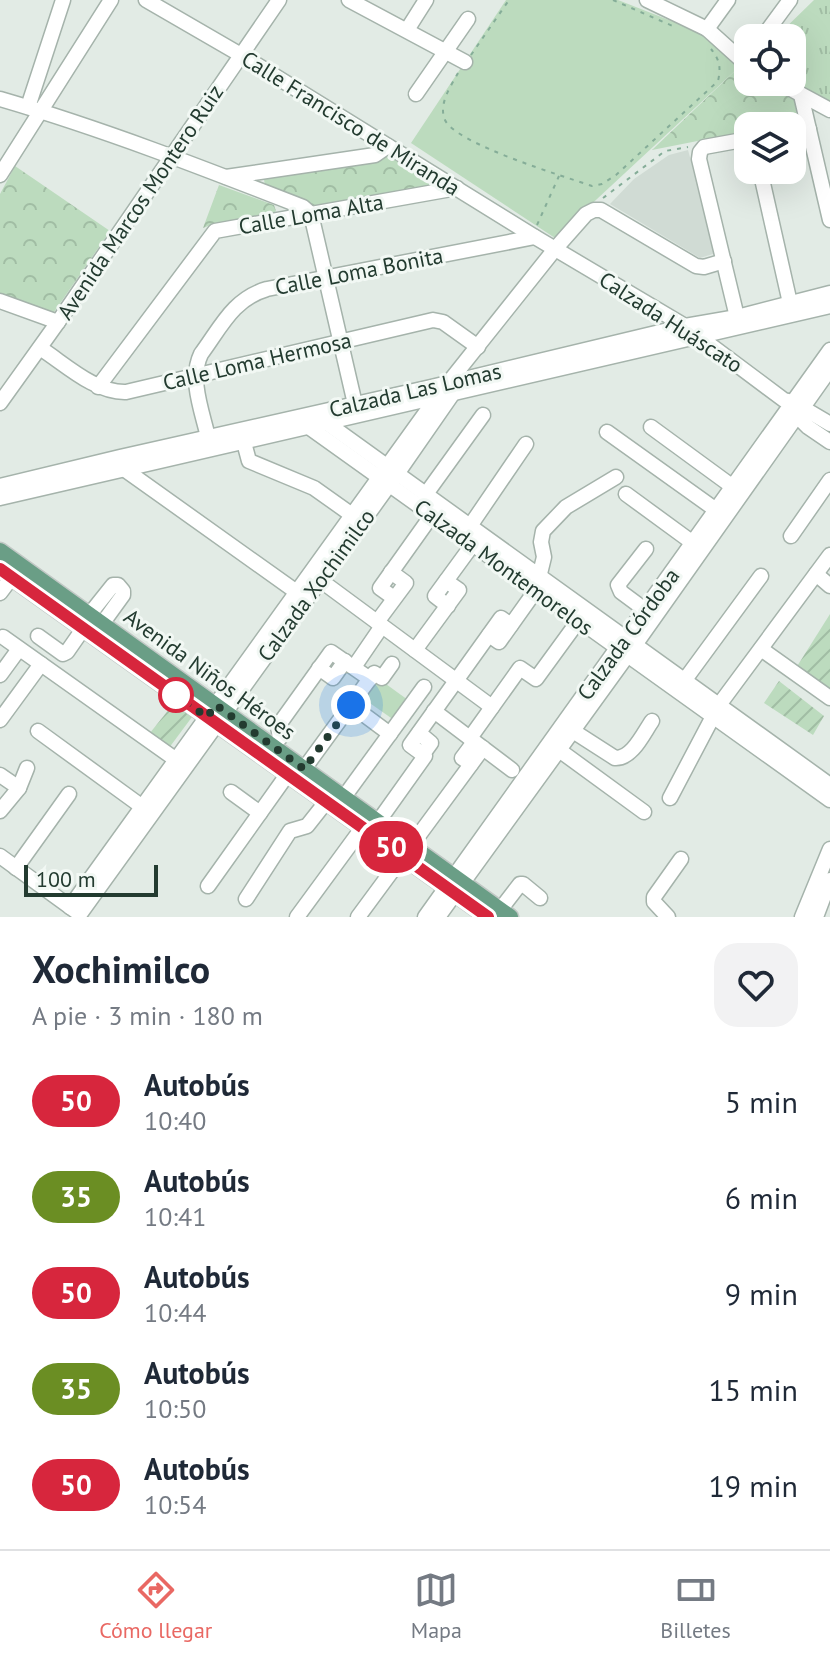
<!DOCTYPE html>
<html lang="es">
<meta charset="utf-8">
<style>
:root{--surface:#fff;--page:#f2f2f3;--text:#1f2937;--muted:#747a83;--line:#e0e1e3;--accent:#e96863}
body{margin:0;font-family:"PT Sans",sans-serif;background:var(--page);color:var(--text);height:100vh;display:flex;flex-direction:column;font-size:30px;white-space:nowrap}
*{box-sizing:border-box;margin:0}
p{font-size:26px;color:var(--muted)}
.icon{flex:none;width:44px;height:44px;fill:none;stroke:currentColor;stroke-width:2;stroke-linecap:round;stroke-linejoin:round}
.map{position:relative;height:917px;overflow:hidden}
.details{display:flex;flex-direction:column;background:var(--surface);flex:1}
.details>*{flex:none}
.badge{padding:0 16px;border-radius:26px;font-size:28px;line-height:52px}
.fabs{position:absolute;left:734px;top:24px;display:grid;gap:16px}
.fabs a{display:grid;place-items:center;width:72px;height:72px;border-radius:16px;background:var(--surface);box-shadow:0 8px 32px #0002;font-size:40px}
.scale{position:absolute;left:24px;bottom:20px;width:134px;box-sizing:border-box;padding-left:8px;border:4px solid #233b30;border-top:0;font-size:22px;line-height:28px;white-space:nowrap;color:#233b30;-webkit-text-stroke:6px #f2f8f4;paint-order:stroke}
.you{position:absolute;width:40px;height:40px;margin:-20px;border:6px solid #fff;border-radius:50%;background:#1a73e8;box-shadow:0 0 0 12px #1a73e833}
.map>.badge{position:absolute;translate:-50% -50%;box-shadow:0 0 0 4px #fff}
.round{display:grid;place-items:center;flex:none;width:84px;height:84px;border-radius:24px;background:var(--page)}
.headline{display:flex;align-items:center;justify-content:space-between;height:136px;padding:0 32px}
h1{font-size:38px;font-weight:700;line-height:60px}
ul{padding:0;list-style:none}
li{display:flex;align-items:center;gap:24px;height:96px;padding:0 32px}
li div{flex:1}
li b{display:block;font-size:30px}
li em{font-style:normal}
li .badge{min-width:88px;font-weight:700;text-align:center}
.dock{display:flex;justify-content:space-around;align-items:center;height:112px;border-top:2px solid var(--line);background:var(--surface);font-size:22px;color:var(--muted)}
.dock a{display:grid;justify-items:center;gap:4px}
.dock .on{color:var(--accent)}
.map>svg:first-child{display:block}
.built{fill:#d0dbd4}
.grass{fill:url(#grass-tufts)}
.park{fill:url(#park-crowns)}
.garden{fill:url(#garden-furrows)}
.pitch{fill:#bcdbbe}
.lines{fill:none;stroke-linecap:round;stroke-linejoin:round}
.minor-casing{stroke:#a5b3ab;stroke-width:17}
.major-casing{stroke:#c1c8c5;stroke-width:19}
.path{stroke:#85ad98;stroke-width:2;stroke-dasharray:4 6;stroke-linecap:butt}
.minor{stroke:#fff;stroke-width:14}
.major{stroke:#6a9e86;stroke-width:16}
.line-casing{stroke:#fff;stroke-width:18}
.line{stroke:#d7263d;stroke-width:12}
.walk{stroke:#233b30;stroke-width:8;stroke-dasharray:0 14.4}
.stop-dot{fill:#fff;stroke:#d7263d;stroke-width:4}
.labels{text-anchor:middle;dominant-baseline:central;stroke-width:6;stroke-linejoin:round;paint-order:stroke}
.street-label{font-size:22px;fill:#233b30;stroke:#f2f8f4}
</style>
<div class="map">
<svg width="830" height="917" viewBox="0 0 830 917">
<defs>
<pattern id="grass-tufts" width="24" height="20" patternUnits="userSpaceOnUse" patternTransform="scale(2)"><rect width="24" height="20" fill="#bcdbbe"/><path d="M3 7l-1-3M5 7V3M7 7l1-3M15 17l-1-3M17 17v-4M19 17l1-3" fill="none" stroke="#a1bda4"/></pattern>
<pattern id="park-crowns" width="20" height="18" patternUnits="userSpaceOnUse" patternTransform="scale(2)"><rect width="20" height="18" fill="#bcdbbe"/><path d="M2 6a3 3 0 1 1 6 0M12 15a3 3 0 1 1 6 0" fill="none" stroke="#a1bda4"/></pattern>
<pattern id="garden-furrows" width="10" height="10" patternUnits="userSpaceOnUse" patternTransform="scale(2)"><rect width="10" height="10" fill="#bcdbbe"/><path d="M-1 1l2-2M0 10L10 0M9 11l2-2" fill="none" stroke="#a1bda4"/></pattern>
</defs>
<rect width="100%" height="100%" fill="#e2ebe5"/>
<path class="built" d="M688,150L716,253L700,258L610,204L634,179L669,155Z"/>
<path class="grass" d="M814,0H830V102L792,82V38H775Z"/>
<g class="park">
<path d="M738,68L748,74V82H763L794,99L798,121L775,126H748V131L652,150Z"/>
<path d="M386,153L432,182L425,191L314,209L265,185L264,180L269,174L379,161Z"/>
<path d="M15,166L110,231L52,315L0,296V194Z"/>
<path d="M219,185L274,205L276,211L272,215L213,224L203,228Z"/>
</g>
<g class="garden">
<path d="M830,614V689L796,668Z"/>
<path d="M779,681L824,716L813,735L764,703Z"/>
<path d="M174,703L192,717L166,752L146,738Z"/>
</g>
<g class="pitch">
<path d="M506,0H618L702,33L738,68L555,238L411,143Z"/>
<path d="M379,679L408,700L394,720L364,699Z"/>
</g>
<g class="lines">
<g class="minor-casing">
<g id="minor">
<path d="M146,0L241,55L535,237L685,326L784,400L793,402L830,424"/>
<path d="M349,0L465,62"/>
<path d="M647,0L707,29L748,66"/>
<path d="M707,29L728,0"/>
<path d="M407,30L426,0"/>
<path d="M762,38L790,0"/>
<path d="M778,82L830,110"/>
<path d="M416,94L468,19"/>
<path d="M801,95L830,220"/>
<path d="M0,99C103,129 203,168 303,207L311,214L355,404"/>
<path d="M28,107L63,0"/>
<path d="M792,132L809,129"/>
<path d="M760,170L790,303"/>
<path d="M0,175L111,0"/>
<path d="M226,177L375,155L388,146"/>
<path d="M0,301L58,322"/>
<path d="M737,317L699,159L700,152L704,147L748,139"/>
<path d="M40,348C65,364 95,393 126,392L433,320L443,322L478,347"/>
<path d="M98,387L215,231L457,188"/>
<path d="M0,403L58,322L279,0"/>
<path d="M791,410L808,427L830,442"/>
<path d="M324,421L830,785"/>
<path d="M306,425L830,800"/>
<path d="M651,427L733,487"/>
<path d="M607,432L716,510"/>
<path d="M242,435L249,461L314,488L352,515"/>
<path d="M208,437C202,411 189,379 201,354C221,327 233,299 267,289L535,237"/>
<path d="M122,465L124,469L305,598"/>
<path d="M0,486L120,457L431,387L685,326L737,317L830,293"/>
<path d="M426,494L483,415"/>
<path d="M626,494L693,543"/>
<path d="M0,498L830,306"/>
<path d="M470,526L526,444"/>
<path d="M791,536L830,480"/>
<path d="M646,549L618,585L621,592L652,615"/>
<path d="M816,574L830,586"/>
<path d="M320,580L492,707"/>
<path d="M0,593L12,577"/>
<path d="M394,598L380,588L432,515"/>
<path d="M448,606L435,596L473,544"/>
<path d="M89,615L113,585H118L123,591V595L102,624"/>
<path d="M377,622L406,583L391,572"/>
<path d="M489,635L499,642L536,590L544,557L541,542L543,531L566,507L616,477"/>
<path d="M38,636L63,654L67,652L83,629"/>
<path d="M3,637L182,764"/>
<path d="M761,649L830,698"/>
<path d="M415,650L459,590L446,581"/>
<path d="M354,667L382,626"/>
<path d="M319,668L333,678L345,661"/>
<path d="M0,675L19,649"/>
<path d="M684,681L761,576"/>
<path d="M351,705L390,734"/>
<path d="M434,711L512,770"/>
<path d="M0,720L41,664"/>
<path d="M38,731L148,811"/>
<path d="M573,731L615,758C632,759 643,734 652,721"/>
<path d="M419,733L431,743L423,754"/>
<path d="M280,738L278,726L331,652L370,679"/>
<path d="M470,738L520,668L536,679L579,620"/>
<path d="M559,750L644,812"/>
<path d="M471,764L462,758L474,742"/>
<path d="M304,769L374,673L382,678L392,664"/>
<path d="M0,775L19,788"/>
<path d="M231,792L260,813"/>
<path d="M344,797L424,687"/>
<path d="M670,798L719,705L830,555"/>
<path d="M0,811L19,788L27,768"/>
<path d="M378,822L425,756L410,745L501,618L511,625"/>
<path d="M419,835L483,748"/>
<path d="M0,856L77,912"/>
<path d="M16,868L69,794"/>
<path d="M208,886L287,775"/>
<path d="M246,899L290,831L307,826L326,802"/>
<path d="M70,907L437,397L555,249L586,214L594,210H601L696,266L704,267L724,261"/>
<path d="M500,910L520,884H523L540,898"/>
<path d="M80,914L397,474L456,389"/>
<path d="M297,917L363,827"/>
<path d="M358,917L403,856"/>
<path d="M425,917L830,350"/>
<path d="M438,917L635,645L830,369"/>
<path d="M668,917L654,902V897L681,859"/>
<path d="M802,917L830,849"/>
<path d="M816,917L830,880"/>
</g>
</g>
<g class="major-casing">
<g id="major">
<path d="M0,551L510,917"/>
<path d="M0,569L488,917"/>
</g>
</g>
<g class="path">
<path d="M613,0L675,27"/>
<path d="M471,55L509,0"/>
<path d="M458,73C451,86 438,104 445,120C456,144 563,176 592,186L602,184L616,175L718,81C721,68 720,60 711,49"/>
<path d="M603,198L665,151L688,147"/>
<path d="M537,225L559,176"/>
</g>
<use href="#minor" class="minor"/>
<use href="#major" class="major"/>
</g>
<g class="lines">
<g class="line-casing">
<path id="line" d="M0,569L488,917"/>
</g>
<use href="#line" class="line"/>
<path class="walk" d="M176,695L207,717L216,705L304,769L351,705"/>
</g>
<circle class="stop-dot" cx="176" cy="695" r="16"/>
<g class="labels">
<g class="street-label">
<text transform="translate(351 123) rotate(32)">Calle Francisco de Miranda</text>
<text transform="translate(140 202) rotate(-56)">Avenida Marcos Montero Ruiz</text>
<text transform="translate(311 214) rotate(-10)">Calle Loma Alta</text>
<text transform="translate(359 271) rotate(-11)">Calle Loma Bonita</text>
<text transform="translate(671 322) rotate(33)">Calzada Huáscato</text>
<text transform="translate(257 361) rotate(-13)">Calle Loma Hermosa</text>
<text transform="translate(415 390) rotate(-13)">Calzada Las Lomas</text>
<text transform="translate(504 567) rotate(36)">Calzada Montemorelos</text>
<text transform="translate(316 585) rotate(-54)">Calzada Xochimilco</text>
<text transform="translate(628 634) rotate(-54)">Calzada Córdoba</text>
<text transform="translate(210 674) rotate(36)">Avenida Niños Héroes</text>
</g>
</g>
</svg>
<div class="fabs">
<a><svg class="icon" aria-label="locate" viewBox="0 0 24 24"><circle cx="12" cy="12" r="6"/><path d="M12 2v4M12 18v4M2 12h4M18 12h4"/></svg></a>
<a><svg class="icon" aria-label="layers" viewBox="0 0 24 24"><path d="M12 4l9 5-9 5-9-5zM3 14l9 5 9-5"/></svg></a>
</div>
<div class="scale">100 m</div>
<div class="you" style="left:351px;top:705px"></div>
<b class="badge" style="left:391px;top:847px;background:#d7263d;color:#fff">50</b>
</div>
<section class="details">
<div class="headline"><div><h1>Xochimilco</h1><p>A pie · 3 min · 180 m</p></div><a class="round"><svg class="icon" aria-label="heart" viewBox="0 0 24 24"><path d="M12 20l-8-8c-3-5 5-10 8-4 3-6 11-1 8 4z"/></svg></a></div>
<ul>
<li><span class="badge" style="background:#d7263d;color:#fff">50</span><div><b>Autobús</b><p>10:40</p></div><em>5 min</em></li>
<li><span class="badge" style="background:#6b8e23;color:#fff">35</span><div><b>Autobús</b><p>10:41</p></div><em>6 min</em></li>
<li><span class="badge" style="background:#d7263d;color:#fff">50</span><div><b>Autobús</b><p>10:44</p></div><em>9 min</em></li>
<li><span class="badge" style="background:#6b8e23;color:#fff">35</span><div><b>Autobús</b><p>10:50</p></div><em>15 min</em></li>
<li><span class="badge" style="background:#d7263d;color:#fff">50</span><div><b>Autobús</b><p>10:54</p></div><em>19 min</em></li>
</ul>
</section>
<nav class="dock">
<a class="on"><svg class="icon" aria-label="directions" viewBox="0 0 24 24"><path d="M12 3l9 9-9 9-9-9zM9 14v-3h6M13 9l2 2-2 2"/></svg>Cómo llegar</a>
<a><svg class="icon" aria-label="map" viewBox="0 0 24 24"><path d="M3 6l6-2 6 2 6-2v14l-6 2-6-2-6 2zM9 4v14M15 6v14"/></svg>Mapa</a>
<a><svg class="icon" aria-label="tickets" viewBox="0 0 24 24"><path d="M3 7h18v10H3zM15 7v10"/></svg>Billetes</a>
</nav>
